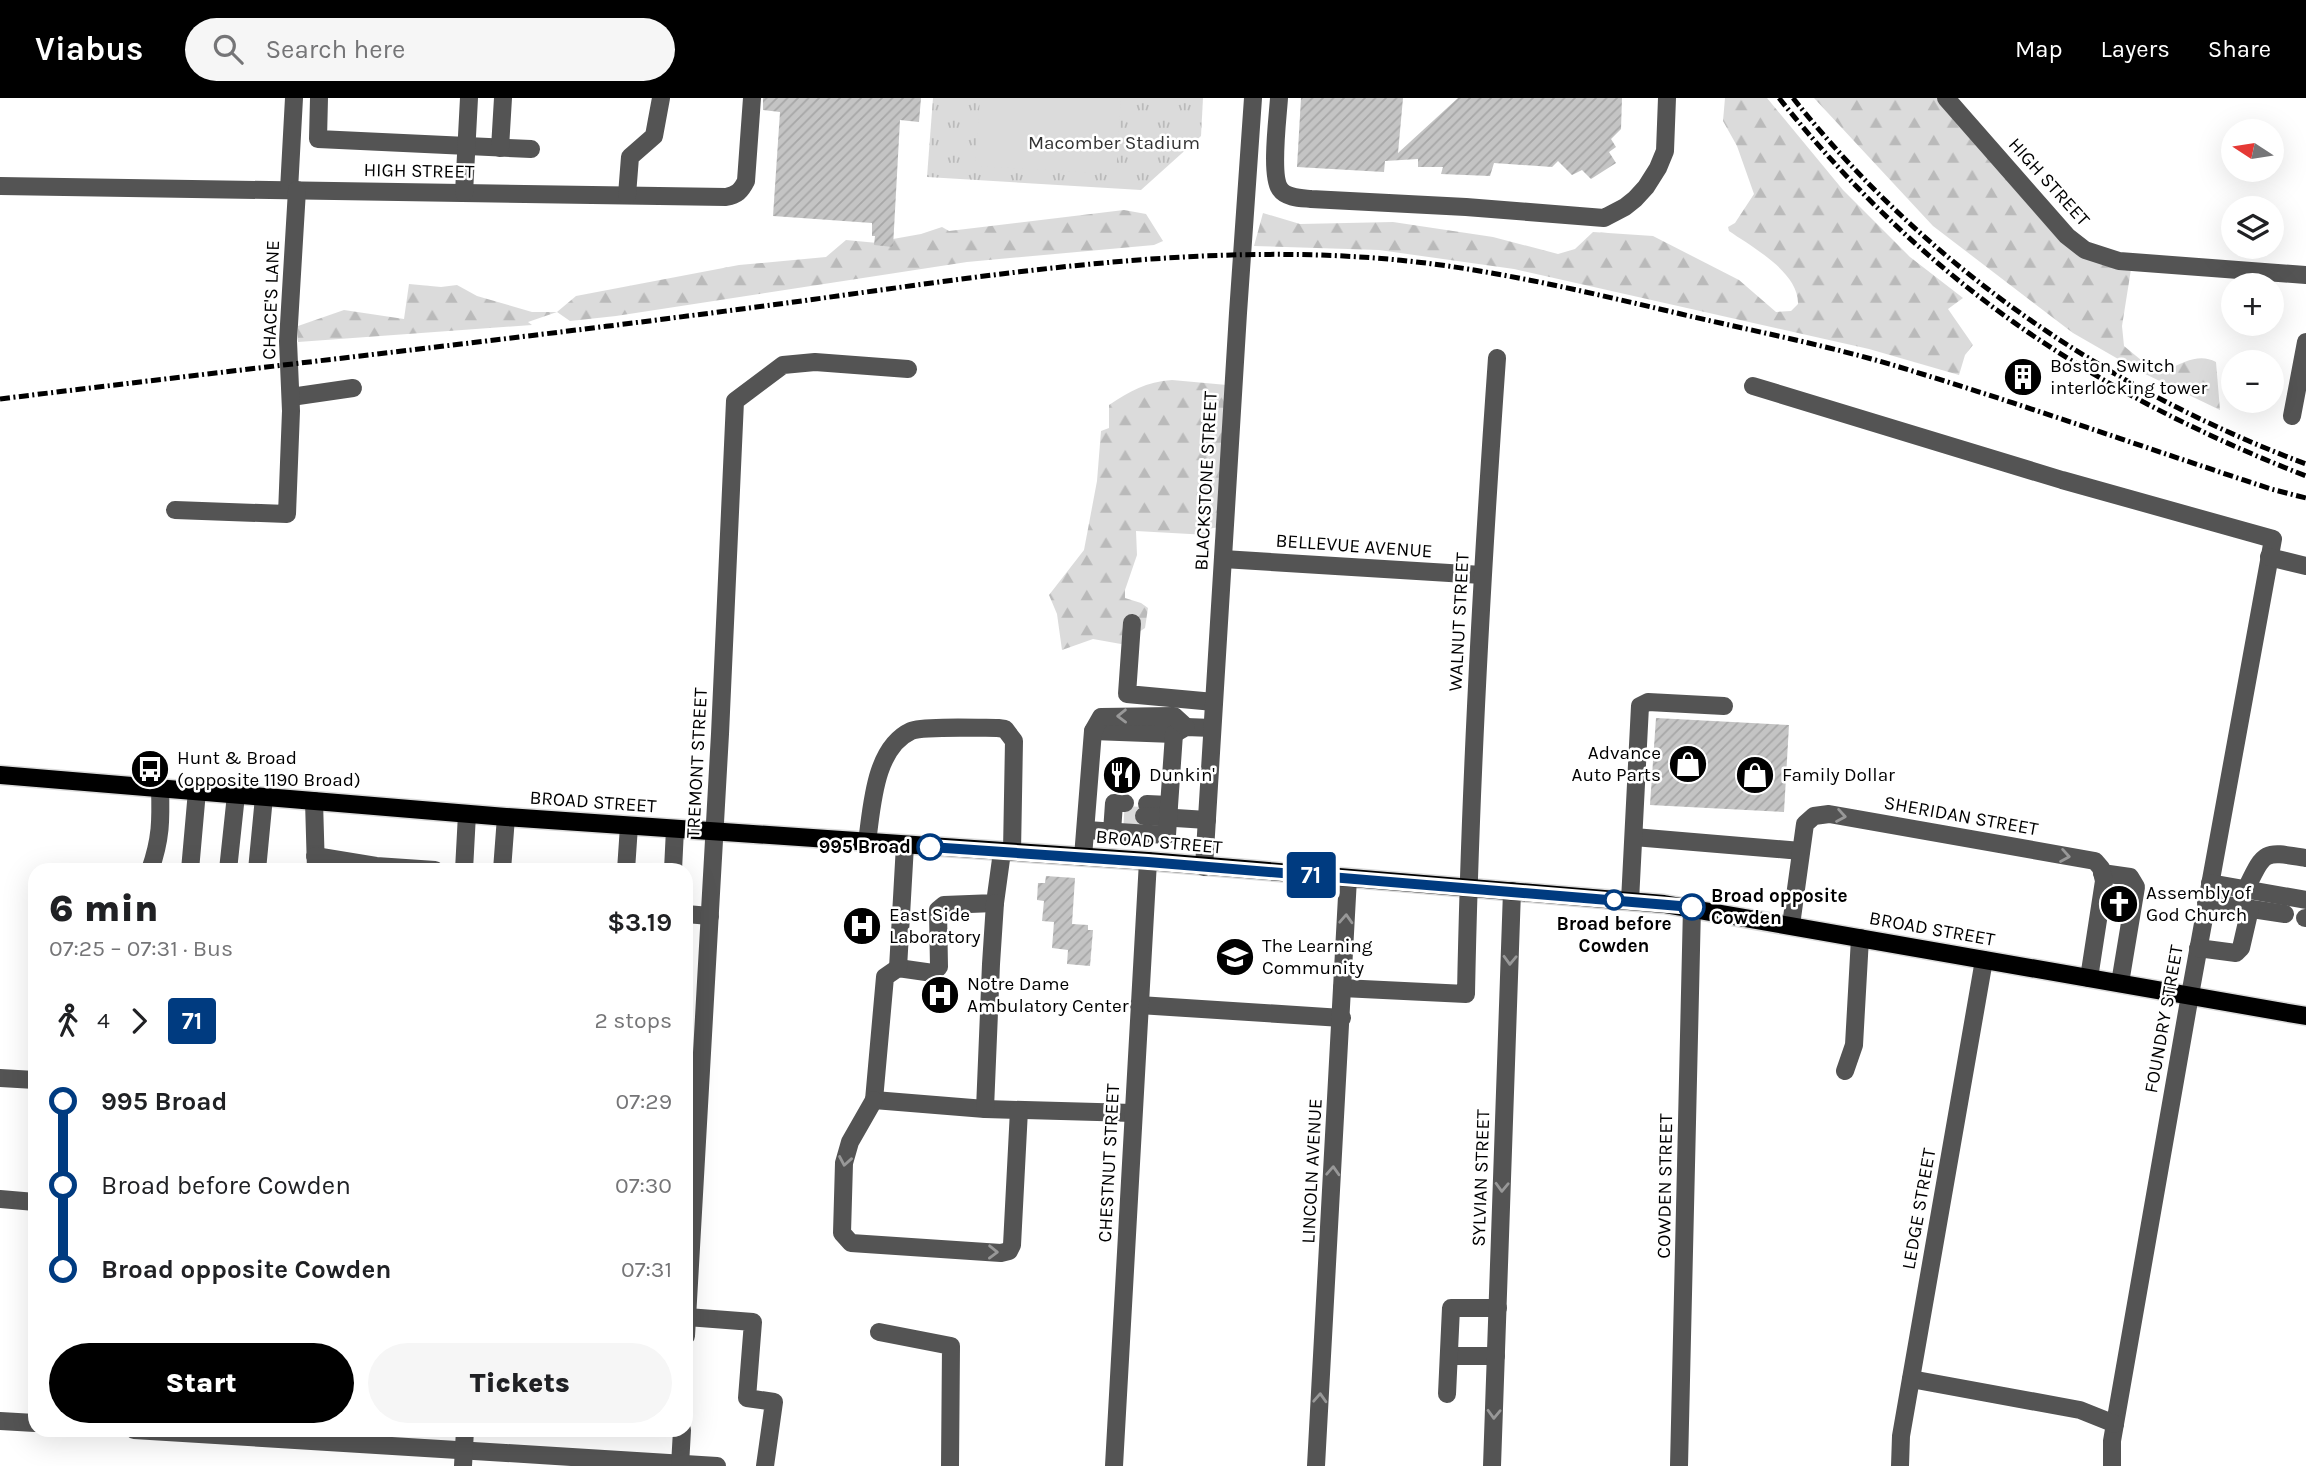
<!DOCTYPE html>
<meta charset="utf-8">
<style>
:root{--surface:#fff;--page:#f6f6f6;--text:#202124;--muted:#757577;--accent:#000}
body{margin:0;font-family:Karla,sans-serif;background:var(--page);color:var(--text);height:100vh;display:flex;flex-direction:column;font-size:26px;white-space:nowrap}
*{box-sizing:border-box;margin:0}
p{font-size:23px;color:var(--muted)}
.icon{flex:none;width:38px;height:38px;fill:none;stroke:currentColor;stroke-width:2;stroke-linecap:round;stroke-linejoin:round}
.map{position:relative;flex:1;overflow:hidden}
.drawer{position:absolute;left:28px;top:765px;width:665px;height:574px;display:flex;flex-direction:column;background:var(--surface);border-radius:21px;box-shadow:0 7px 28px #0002}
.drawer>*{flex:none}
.badge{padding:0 14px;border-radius:5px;font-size:24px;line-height:46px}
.needle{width:46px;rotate:282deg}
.tools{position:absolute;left:2221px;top:21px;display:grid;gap:14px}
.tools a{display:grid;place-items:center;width:63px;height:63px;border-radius:50%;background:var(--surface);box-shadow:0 7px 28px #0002;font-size:35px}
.map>.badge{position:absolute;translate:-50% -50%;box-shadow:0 0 0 4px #fff}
.legs{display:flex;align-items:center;gap:10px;height:77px;padding:0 21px;font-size:23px}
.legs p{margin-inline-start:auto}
.overview{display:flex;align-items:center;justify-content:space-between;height:119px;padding:0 21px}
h1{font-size:38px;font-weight:800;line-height:52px}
.button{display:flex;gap:14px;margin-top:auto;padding:14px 21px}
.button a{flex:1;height:80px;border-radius:42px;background:var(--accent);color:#fff;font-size:28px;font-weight:800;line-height:80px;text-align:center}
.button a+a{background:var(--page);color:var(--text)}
ul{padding:0 21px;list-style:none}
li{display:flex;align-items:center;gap:24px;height:84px;font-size:26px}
li i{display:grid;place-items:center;width:10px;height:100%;margin:0 9px;background:currentColor}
li i::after{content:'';width:18px;height:18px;margin:-9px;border:5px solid;border-radius:50%;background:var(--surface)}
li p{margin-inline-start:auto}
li:first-child i{background:linear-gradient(#0000 50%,currentColor 0)}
li:last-child i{background:linear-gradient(currentColor 50%,#0000 0)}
header{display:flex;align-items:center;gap:42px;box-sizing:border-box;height:98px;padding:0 35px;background:var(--accent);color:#fff}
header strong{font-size:33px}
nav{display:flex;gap:38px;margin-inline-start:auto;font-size:24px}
.search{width:490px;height:63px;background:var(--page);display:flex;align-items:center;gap:18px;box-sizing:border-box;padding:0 24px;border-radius:38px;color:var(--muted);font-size:26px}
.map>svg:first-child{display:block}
.forest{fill:url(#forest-firs)}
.park{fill:url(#park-tufts)}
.garden{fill:#dbdbdb}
.building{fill:url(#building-hatch)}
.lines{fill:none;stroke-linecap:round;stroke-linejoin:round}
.minor-tunnel{stroke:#d9d9d9;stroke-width:18;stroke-dasharray:18 9;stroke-linecap:butt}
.major-casing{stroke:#dbdbdb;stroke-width:21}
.minor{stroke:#545454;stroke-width:18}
.major{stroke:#000;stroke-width:18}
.rail{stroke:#000;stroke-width:5;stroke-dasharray:10 3.5 2 3.5;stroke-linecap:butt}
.oneway{stroke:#989898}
.line-1-casing{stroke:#fff;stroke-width:16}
.line-1{stroke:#003b80;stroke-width:10}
.stop-1-dot{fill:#fff;stroke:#003b80;stroke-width:3.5}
.labels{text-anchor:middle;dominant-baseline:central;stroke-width:5;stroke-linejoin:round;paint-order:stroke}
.park-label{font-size:19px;fill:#323232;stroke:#fff}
.street-label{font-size:19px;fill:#000;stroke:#fff}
.poi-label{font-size:19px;fill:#000;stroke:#fff;text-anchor:start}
.stop-label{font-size:19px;font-weight:bold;fill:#000;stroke:#fff;text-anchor:end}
</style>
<header>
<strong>Viabus</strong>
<div class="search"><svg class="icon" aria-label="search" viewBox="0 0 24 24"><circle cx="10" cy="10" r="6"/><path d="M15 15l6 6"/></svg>Search here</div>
<nav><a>Map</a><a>Layers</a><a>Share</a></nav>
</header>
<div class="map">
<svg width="2306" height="1368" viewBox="0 0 2306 1368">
<defs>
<pattern id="forest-firs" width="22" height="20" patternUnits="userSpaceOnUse" patternTransform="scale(1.75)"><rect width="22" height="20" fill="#dbdbdb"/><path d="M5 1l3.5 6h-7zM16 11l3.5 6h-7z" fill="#bababa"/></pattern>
<pattern id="park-tufts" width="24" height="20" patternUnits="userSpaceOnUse" patternTransform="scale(1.75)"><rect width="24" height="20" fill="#dbdbdb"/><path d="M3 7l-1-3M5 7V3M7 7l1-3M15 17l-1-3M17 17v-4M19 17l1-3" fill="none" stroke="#bababa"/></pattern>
<pattern id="building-hatch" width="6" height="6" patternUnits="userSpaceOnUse" patternTransform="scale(1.75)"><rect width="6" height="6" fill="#c4c4c4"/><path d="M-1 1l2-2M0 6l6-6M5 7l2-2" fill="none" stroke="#a7a7a7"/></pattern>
</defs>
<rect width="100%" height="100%" fill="#fff"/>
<g class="forest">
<path d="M1725,0H1767L1843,92L1910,159L1963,200L1948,211L1973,247L1965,257L1959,277L1869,251L1514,171L1379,152L1254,148L1263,115L1300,126L1393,124L1493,139L1558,156L1575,151L1593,134L1653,138L1739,182L1776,214L1791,213L1798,206C1799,174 1752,149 1729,133L1728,129L1735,125L1754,96L1737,48L1723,23Z"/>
<path d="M1814,0H1952L2077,137L2090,146L2132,165L2122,228L2124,248L2141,262L2169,271C2184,264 2200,255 2216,264L2220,312L2139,273L2073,235L1933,128Z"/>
<path d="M1124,112L1146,116L1163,143L1154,147L967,164L616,218L570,223L557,214L528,224L532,227L298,244V228L344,212L404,221L409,186L441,189L457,187L477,198L532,214H557L576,198L739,167L826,159L846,142L888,146L893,141L921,136L942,129L949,133Z"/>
<path d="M1172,282L1238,288L1230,427L1208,431V437L1136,433L1137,457L1125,492V500L1141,505L1148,510L1145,530L1121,546L1093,541L1062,552L1057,516L1049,497L1084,452L1097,383L1101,333L1109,330V307C1130,293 1146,284 1172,282Z"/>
</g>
<path class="park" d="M933,0H1203L1201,38L1141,92L927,79Z"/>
<path class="garden" d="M980,0H1121L1116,76L975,68Z"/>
<g class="building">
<path d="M763,0H921L919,24L900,22L893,149L874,147L875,138H872V125L773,118L780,14L763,12Z"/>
<path d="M1301,0H1403L1398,55L1458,0H1622L1621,31L1611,41L1616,49L1609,54L1616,65L1591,81L1582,72L1572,77L1558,63L1552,69L1494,65L1490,78L1441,76L1443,69H1418V61L1385,63L1384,74L1297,69Z"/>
<path d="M2014,265L2039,272L2033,293L2008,286Z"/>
<path d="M1656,620L1789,627L1784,714L1650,707Z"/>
<path d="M1046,778L1075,780L1072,826L1088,827V832H1093L1090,868L1067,866L1068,852L1052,850L1054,824L1042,823L1044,803L1037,802L1038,785H1045Z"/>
</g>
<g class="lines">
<path class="minor-tunnel" d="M1124,717L1144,718"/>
<g class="major-casing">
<path id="major" d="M0,677L506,719L1148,763L1664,806L2306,918"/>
</g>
<g class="minor">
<path d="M319,0L318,41L531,51"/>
<path d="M1279,0C1278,18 1270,77 1280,91C1286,100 1301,100 1311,101L1466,109L1604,120L1625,109L1635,101L1646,89L1658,70L1665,53L1667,0"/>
<path d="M1946,0L2067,138L2085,152L2119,163L2306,177"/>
<path d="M500,50L503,0"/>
<path d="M0,88L726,99C737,97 741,93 746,83L752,0"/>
<path d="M289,92L294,0"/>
<path d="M464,95L469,0"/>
<path d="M627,97L630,59L654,38L661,0"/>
<path d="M1753,288L2062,382L2273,441L2190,897L2112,1343V1368"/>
<path d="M291,299L353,290"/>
<path d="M2292,318L2306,244"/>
<path d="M175,412L287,416L291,313L288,243L297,92"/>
<path d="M2269,459L2306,468"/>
<path d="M1223,461L1482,477"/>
<path d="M1132,525L1127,596L1214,604"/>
<path d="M1093,633L1174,636L1186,629L1212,630"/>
<path d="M314,703L316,772"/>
<path d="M1147,706L1169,707"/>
<path d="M1144,718L1207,722"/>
<path d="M1086,732L1167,737L1174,636"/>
<path d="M1112,734L1114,705H1125"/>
<path d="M1634,739L1801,753"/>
<path d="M867,744C872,710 874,650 911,633C922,628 982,630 998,630L1005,631L1014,643L1012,754"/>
<path d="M1002,754L995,805L944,807L938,812L939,869L933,875L898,870L885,879L874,1002L985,1011L1133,1015"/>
<path d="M315,758L376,768L435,772"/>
<path d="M1083,759L1093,633L1101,619L1174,618L1186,629"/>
<path d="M1204,769L1238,215L1253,0"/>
<path d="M150,772C161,741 161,722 160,690"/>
<path d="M190,772L197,693"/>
<path d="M228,772L236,697"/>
<path d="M257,772L264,699"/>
<path d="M464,772L467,716"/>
<path d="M502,772L506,719"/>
<path d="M626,772L629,728"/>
<path d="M673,772L675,731"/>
<path d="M2102,775L2130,779L2136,789L2120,885"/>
<path d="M2210,785L2306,802"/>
<path d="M2246,791C2265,752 2263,753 2306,760"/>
<path d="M1630,803L1640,608L1648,604L1724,608"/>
<path d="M2206,804L2285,816"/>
<path d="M686,816L710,818"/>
<path d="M2305,820H2306"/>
<path d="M1791,827L1805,726L1814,718L1829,716L2095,763L2101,770L2104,783L2089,880"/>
<path d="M2198,850L2236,855L2241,850L2250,811"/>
<path d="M898,870L905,747"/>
<path d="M1342,890L1466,896C1470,684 1482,472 1497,260"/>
<path d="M1139,907L1342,920"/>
<path d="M1845,973L1854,947L1860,840"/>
<path d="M0,980L35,982"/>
<path d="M874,1002L850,1044L844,1065L842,1135L851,1145L1001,1155L1009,1153L1012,1147L1019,1012"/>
<path d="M985,1011L991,866L995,805"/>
<path d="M0,1101L35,1104"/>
<path d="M687,1219L753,1224L747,1300L774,1304L765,1368"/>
<path d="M879,1234L951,1248L950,1368"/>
<path d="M686,1238L720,636L735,303L783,267L815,264L908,271"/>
<path d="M1449,1258H1496"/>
<path d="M1911,1281L2080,1312L2115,1326"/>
<path d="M1447,1296L1451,1210H1498"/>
<path d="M0,1323L35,1325"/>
<path d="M134,1332L717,1368"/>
<path d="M463,1368L465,1332"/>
<path d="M680,1368L682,1332"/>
<path d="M1114,1368L1148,763"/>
<path d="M1316,1368L1348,780"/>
<path d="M1492,1368L1512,793"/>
<path d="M1679,1368L1692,809"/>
<path d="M1900,1368L1901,1338L1984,862"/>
</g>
<use href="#major" class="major"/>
<g class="rail">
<path d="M1779,0C1925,183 2089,293 2306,378"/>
<path d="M1793,0C1926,168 2106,291 2306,366"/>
<path d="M0,301C250,270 500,243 749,210C965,182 1190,140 1408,163C1501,173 1591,195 1681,216C1753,233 1826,247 1896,268C2022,306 2146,350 2271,391L2306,400"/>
</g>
</g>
<defs><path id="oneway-chevron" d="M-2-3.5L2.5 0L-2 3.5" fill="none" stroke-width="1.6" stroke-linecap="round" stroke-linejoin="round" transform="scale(1.75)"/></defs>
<g class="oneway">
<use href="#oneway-chevron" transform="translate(1122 618) rotate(179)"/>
<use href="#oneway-chevron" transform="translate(1841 718) rotate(10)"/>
<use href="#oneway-chevron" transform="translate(2065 758) rotate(10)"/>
<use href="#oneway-chevron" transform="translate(1346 821) rotate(-87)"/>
<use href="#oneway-chevron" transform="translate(1510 862) rotate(92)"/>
<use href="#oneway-chevron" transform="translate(845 1063) rotate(100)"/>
<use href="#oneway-chevron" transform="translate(1333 1073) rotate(-87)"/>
<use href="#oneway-chevron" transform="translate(1502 1089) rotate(92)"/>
<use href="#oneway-chevron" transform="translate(993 1154) rotate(1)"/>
<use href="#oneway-chevron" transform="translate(1320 1300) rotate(-87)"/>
<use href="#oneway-chevron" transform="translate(1494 1316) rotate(92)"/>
</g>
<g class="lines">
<g class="line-1-casing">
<path id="line-1" d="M930,749L1148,764L1692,809"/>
</g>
<use href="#line-1" class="line-1"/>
</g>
<defs>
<g id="building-disc" transform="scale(2.0125)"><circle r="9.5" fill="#000" stroke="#fff"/><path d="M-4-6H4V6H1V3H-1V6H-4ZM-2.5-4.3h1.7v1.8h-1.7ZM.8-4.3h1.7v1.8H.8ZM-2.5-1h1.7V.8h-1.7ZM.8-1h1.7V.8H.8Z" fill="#fff"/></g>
<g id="shop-disc" transform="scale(2.0125)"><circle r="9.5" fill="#000" stroke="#fff"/><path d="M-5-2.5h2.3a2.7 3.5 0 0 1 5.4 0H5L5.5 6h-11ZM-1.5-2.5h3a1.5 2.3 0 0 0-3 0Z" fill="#fff"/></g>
<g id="bus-disc" transform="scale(2.0125)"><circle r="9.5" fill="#000" stroke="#fff"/><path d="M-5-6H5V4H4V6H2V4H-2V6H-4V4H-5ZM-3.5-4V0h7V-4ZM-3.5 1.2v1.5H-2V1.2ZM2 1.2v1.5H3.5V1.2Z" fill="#fff"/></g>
<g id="restaurant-disc" transform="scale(2.0125)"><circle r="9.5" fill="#000" stroke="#fff"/><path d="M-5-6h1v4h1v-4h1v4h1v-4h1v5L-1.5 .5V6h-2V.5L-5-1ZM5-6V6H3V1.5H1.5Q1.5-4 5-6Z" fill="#fff"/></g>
<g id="church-disc" transform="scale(2.0125)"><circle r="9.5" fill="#000" stroke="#fff"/><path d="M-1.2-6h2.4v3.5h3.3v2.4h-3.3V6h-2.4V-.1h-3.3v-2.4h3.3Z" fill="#fff"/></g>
<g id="hospital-disc" transform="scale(2.0125)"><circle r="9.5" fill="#000" stroke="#fff"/><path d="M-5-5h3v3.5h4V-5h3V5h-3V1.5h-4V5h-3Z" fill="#fff"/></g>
<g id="school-disc" transform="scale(2.0125)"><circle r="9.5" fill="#000" stroke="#fff"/><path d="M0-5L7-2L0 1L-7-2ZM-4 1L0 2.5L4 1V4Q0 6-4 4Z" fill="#fff"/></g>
</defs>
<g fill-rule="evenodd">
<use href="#building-disc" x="2023" y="279"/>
<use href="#shop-disc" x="1688" y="666"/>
<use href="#bus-disc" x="150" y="671"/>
<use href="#restaurant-disc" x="1122" y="677"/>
<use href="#shop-disc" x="1755" y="677"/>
<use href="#church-disc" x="2119" y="806"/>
<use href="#hospital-disc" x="862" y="828"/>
<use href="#school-disc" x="1235" y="859"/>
<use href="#hospital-disc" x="940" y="897"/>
</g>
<g class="stop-1-dot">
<circle cx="930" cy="749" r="12"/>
<circle cx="1614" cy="802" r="9"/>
<circle cx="1692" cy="809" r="12"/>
</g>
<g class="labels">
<g class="park-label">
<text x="1114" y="45">Macomber Stadium</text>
</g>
<g class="street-label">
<text transform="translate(419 73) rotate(1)">HIGH STREET</text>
<text transform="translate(2049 84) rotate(48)">HIGH STREET</text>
<text transform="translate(271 202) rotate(-88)">CHACE'S LANE</text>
<text transform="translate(1206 383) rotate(-87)">BLACKSTONE STREET</text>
<text transform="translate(1354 448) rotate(4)">BELLEVUE AVENUE</text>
<text transform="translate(1459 524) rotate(-87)">WALNUT STREET</text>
<text transform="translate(697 665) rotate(-87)">TREMONT STREET</text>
<text transform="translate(593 704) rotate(4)">BROAD STREET</text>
<text transform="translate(1961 718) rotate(10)">SHERIDAN STREET</text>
<text transform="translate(1159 744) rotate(5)">BROAD STREET</text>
<text transform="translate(1932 831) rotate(10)">BROAD STREET</text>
<text transform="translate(2164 921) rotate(-80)">FOUNDRY STREET</text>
<text transform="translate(1109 1065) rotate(-87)">CHESTNUT STREET</text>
<text transform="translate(1312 1073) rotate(-87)">LINCOLN AVENUE</text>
<text transform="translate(1481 1080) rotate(-88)">SYLVIAN STREET</text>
<text transform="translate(1665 1088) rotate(-89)">COWDEN STREET</text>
<text transform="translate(1919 1111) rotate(-80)">LEDGE STREET</text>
</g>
<g class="poi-label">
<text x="2050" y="268">Boston Switch<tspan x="2050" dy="22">interlocking tower</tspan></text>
<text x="1661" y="655" text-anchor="end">Advance<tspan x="1661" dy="22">Auto Parts</tspan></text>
<text x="177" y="660">Hunt &amp; Broad<tspan x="177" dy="22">(opposite 1190 Broad)</tspan></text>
<text x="1149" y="677">Dunkin'</text>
<text x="1782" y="677">Family Dollar</text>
<text x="2146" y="795">Assembly of<tspan x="2146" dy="22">God Church</tspan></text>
<text x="889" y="817">East Side<tspan x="889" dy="22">Laboratory</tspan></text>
<text x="1262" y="848">The Learning<tspan x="1262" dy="22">Community</tspan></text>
<text x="967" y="886">Notre Dame<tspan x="967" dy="22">Ambulatory Center</tspan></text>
</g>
<g class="stop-label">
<text x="911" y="749">995 Broad</text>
<text x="1711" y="798" text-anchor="start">Broad opposite<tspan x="1711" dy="22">Cowden</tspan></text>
<text x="1614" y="826" text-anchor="middle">Broad before<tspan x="1614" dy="22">Cowden</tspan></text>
</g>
</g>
</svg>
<div class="tools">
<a><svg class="needle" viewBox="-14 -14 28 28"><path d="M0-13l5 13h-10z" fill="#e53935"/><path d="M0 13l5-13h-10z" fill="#757577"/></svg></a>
<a><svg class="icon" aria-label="layers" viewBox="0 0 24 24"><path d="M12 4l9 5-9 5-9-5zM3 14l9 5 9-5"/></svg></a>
<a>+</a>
<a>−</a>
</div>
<b class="badge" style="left:1311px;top:777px;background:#003b80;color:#fff">71</b>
<section class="drawer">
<div class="overview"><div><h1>6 min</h1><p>07:25 – 07:31 · Bus</p></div><b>$3.19</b></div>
<div class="legs"><svg class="icon" aria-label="walk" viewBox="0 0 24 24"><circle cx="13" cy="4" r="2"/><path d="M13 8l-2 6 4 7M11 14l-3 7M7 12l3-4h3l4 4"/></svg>4<svg class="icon" aria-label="forward" viewBox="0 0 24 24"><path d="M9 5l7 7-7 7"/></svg><b class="badge" style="background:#003b80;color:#fff">71</b><p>2 stops</p></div>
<ul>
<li><i style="color:#003b80"></i><b>995 Broad</b><p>07:29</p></li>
<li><i style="color:#003b80"></i><span>Broad before Cowden</span><p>07:30</p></li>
<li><i style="color:#003b80"></i><b>Broad opposite Cowden</b><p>07:31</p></li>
</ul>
<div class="button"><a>Start</a><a>Tickets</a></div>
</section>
</div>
